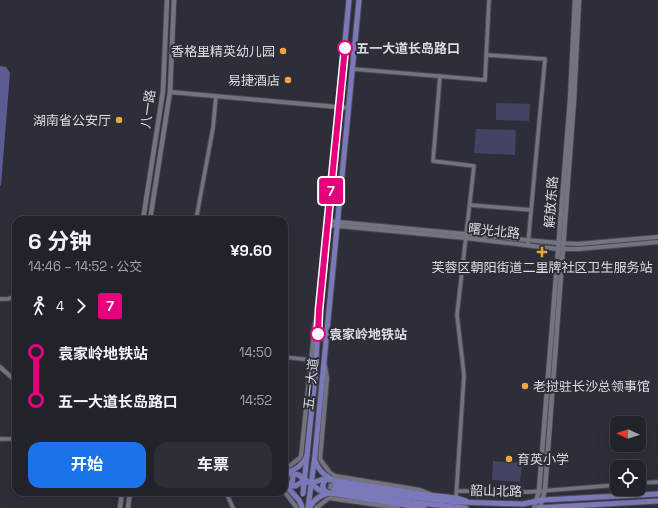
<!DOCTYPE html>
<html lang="zh">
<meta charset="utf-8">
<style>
:root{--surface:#22222a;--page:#2e2f36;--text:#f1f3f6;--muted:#a2a4a8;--line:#3f3f47;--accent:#1a73e8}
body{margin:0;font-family:"Space Grotesk","Noto Sans SC",sans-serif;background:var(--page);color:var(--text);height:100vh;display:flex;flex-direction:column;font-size:15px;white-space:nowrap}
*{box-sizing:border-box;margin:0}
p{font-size:13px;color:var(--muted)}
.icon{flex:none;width:22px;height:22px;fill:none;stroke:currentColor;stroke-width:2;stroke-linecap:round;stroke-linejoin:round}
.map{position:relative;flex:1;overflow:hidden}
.sheet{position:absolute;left:12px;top:216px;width:276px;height:280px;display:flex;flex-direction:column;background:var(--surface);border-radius:12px;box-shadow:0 4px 16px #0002,0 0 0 1px var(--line)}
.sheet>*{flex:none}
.badge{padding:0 8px;border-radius:3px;font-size:14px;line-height:26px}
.needle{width:26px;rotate:273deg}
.tools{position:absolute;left:610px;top:416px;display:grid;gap:8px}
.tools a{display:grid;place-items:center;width:36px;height:36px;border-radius:8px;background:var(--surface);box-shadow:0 4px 16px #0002,0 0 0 1px var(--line);font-size:20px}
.map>.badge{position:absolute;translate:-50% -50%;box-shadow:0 0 0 2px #fff}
.legs{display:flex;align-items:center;gap:6px;height:44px;padding:0 16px;font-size:13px}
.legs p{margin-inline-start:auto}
.head{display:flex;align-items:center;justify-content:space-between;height:68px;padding:0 16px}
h1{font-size:22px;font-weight:700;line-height:30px}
.primary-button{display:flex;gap:8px;margin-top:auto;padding:8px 16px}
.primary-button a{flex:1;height:46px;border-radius:12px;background:var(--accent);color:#fff;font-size:16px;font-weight:700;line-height:46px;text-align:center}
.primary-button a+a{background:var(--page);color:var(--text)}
ul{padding:0 16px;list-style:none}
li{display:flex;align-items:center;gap:14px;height:48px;font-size:15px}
li i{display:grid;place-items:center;width:6px;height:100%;margin:0 5px;background:currentColor}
li i::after{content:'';width:10px;height:10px;margin:-5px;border:3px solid;border-radius:50%;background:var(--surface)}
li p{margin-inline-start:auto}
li:first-child i{background:linear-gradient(#0000 50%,currentColor 0)}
li:last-child i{background:linear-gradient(currentColor 50%,#0000 0)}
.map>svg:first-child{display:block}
.green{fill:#434366}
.water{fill:#5d5c92}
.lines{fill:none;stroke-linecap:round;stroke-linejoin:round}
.primary-tunnel{stroke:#474852;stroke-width:5;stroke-dasharray:5 2.5;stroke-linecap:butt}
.minor-casing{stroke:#494952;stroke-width:5.5}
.tertiary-casing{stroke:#494952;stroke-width:6}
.secondary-casing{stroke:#494952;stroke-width:6}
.primary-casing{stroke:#494952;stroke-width:7}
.minor{stroke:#737480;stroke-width:3.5}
.tertiary{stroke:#737480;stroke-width:4}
.secondary{stroke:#737480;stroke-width:4.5}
.primary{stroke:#7c79ba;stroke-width:5}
.primary-bridge-casing{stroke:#494952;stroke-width:7;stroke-linecap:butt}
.primary-bridge{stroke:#7c79ba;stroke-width:5}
.line-1-casing{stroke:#fff;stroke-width:9}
.line-1{stroke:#e6007e;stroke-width:6}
.stop-1-dot{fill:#fff;stroke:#e6007e;stroke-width:2}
.poi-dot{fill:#eea73c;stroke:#2d2e38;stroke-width:1.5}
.labels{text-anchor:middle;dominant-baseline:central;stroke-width:4;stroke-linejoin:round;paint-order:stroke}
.stop-label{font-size:13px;font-weight:bold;fill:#dbdbe2;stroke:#2d2e38;text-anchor:start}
.poi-label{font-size:13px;fill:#dbdbe2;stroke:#2d2e38;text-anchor:end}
.street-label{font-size:13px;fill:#dbdbe2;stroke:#2d2e38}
</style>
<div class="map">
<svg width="658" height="508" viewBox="0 0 658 508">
<rect width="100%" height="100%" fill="#2d2e38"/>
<g class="green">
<path d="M496,103L530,104L529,121L496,120Z"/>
<path d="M476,129L516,130L515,155L474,153Z"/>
<path d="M493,461L522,463L520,482L492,480Z"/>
</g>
<path class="water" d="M0,66L6,67L10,73L1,185L0,186Z"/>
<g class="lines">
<path class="primary-tunnel" d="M284,477L306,480"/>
<g class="minor-casing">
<g id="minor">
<path d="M487,55L545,59L528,244"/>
<path d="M353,69L485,80L489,0"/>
<path d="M440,76L433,161L474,166L457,315L464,375L456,498"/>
<path d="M470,205L531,210"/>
<path d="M196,220L213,128L216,96"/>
<path d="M0,299H8L16,296"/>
<path d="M284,357L311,360"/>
<path d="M0,439H16"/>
<path d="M639,483L658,482"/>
<path d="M457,491L528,492L617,485"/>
<path d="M226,492L233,508"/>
</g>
</g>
<g class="tertiary-casing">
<g id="tertiary">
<path d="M170,92L349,108"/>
<path d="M328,221L559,243L578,244L658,237"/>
<path d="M328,225L466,238L558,249H579L658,242"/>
<path d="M0,367L16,381"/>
<path d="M301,457L315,323L317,316"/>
<path d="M320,459L330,473L335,476L420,490L430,494"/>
<path d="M320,459L327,378L325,366"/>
<path d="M287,468L301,457"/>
<path d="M284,482L286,470"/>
<path d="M284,491L297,508"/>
<path d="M329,495L332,478"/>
<path d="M329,498L398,508"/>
<path d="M316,508L329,498"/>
</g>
</g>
<g class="secondary-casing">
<g id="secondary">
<path d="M143,220L163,91L167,0"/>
<path d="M150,220L170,92L174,0"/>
<path d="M120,508L122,492"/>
<path d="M128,508L130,492"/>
<path d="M534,508L539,491L570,100L575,0"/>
<path d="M540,508L545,490L574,100L579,0"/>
</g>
</g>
<g class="primary-casing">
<g id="primary">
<path d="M310,377L314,366"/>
<path d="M315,377L319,310L349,0"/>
<path d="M315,455L359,0"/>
<path d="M332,480L419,494L456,498L466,501"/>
<path d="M335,485L418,498L456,502L488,503L523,504L542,500L658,494"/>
<path d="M334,489L418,503L466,508"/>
<path d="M330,493L424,508"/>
<path d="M537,508L658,501"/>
</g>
</g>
<use href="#minor" class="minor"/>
<use href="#tertiary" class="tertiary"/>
<use href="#secondary" class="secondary"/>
<use href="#primary" class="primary"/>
<g class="primary-bridge-casing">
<g id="primary-bridge">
<path d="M315,460C317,468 324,475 331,479"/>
<path d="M286,472L299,475L306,482"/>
<path d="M287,472C296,470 303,464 307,456"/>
<path d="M309,482L319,490L330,493"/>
<path d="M310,484L323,479L332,480"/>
<path d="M285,486H295L306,480"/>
<path d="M289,486C293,483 294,477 291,473"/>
<path d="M287,487L299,500L302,507"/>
<path d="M326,492C321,488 322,481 328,479"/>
<path d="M303,494L315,377"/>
<path d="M308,508L315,455"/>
<path d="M309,508C313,501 320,495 329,493"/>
</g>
</g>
<use href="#primary-bridge" class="primary-bridge"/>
</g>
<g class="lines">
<g class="line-1-casing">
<path id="line-1" d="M318,334L319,310L345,48"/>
</g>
<use href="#line-1" class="line-1"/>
</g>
<g class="stop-1-dot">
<circle cx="345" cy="48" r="7"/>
<circle cx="318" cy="334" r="7"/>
</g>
<g class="poi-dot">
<circle cx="283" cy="51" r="4"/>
<circle cx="288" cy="80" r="4"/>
<circle cx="119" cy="120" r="4"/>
<path d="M540 246h4v4h4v4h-4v4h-4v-4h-4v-4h4z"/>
<circle cx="525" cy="386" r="4"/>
<circle cx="509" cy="459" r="4"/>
</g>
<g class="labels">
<g class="stop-label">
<text x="356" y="48">五一大道长岛路口</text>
<text x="329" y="334">袁家岭地铁站</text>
</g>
<g class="poi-label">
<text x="275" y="51">香格里精英幼儿园</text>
<text x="280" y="80">易捷酒店</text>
<text x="111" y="120">湖南省公安厅</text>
<text x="542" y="267" text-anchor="middle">芙蓉区朝阳街道二里牌社区卫生服务站</text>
<text x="533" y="386" text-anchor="start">老挝驻长沙总领事馆</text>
<text x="517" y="459" text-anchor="start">育英小学</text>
</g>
<g class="street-label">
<text transform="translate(148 109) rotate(-82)">八一路</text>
<text transform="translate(551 202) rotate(-86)">解放东路</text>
<text transform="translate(494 231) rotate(6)">曙光北路</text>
<text transform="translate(311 384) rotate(-84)">五一大道</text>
<text transform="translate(496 491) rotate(1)">韶山北路</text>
</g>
</g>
</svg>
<div class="tools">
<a><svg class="needle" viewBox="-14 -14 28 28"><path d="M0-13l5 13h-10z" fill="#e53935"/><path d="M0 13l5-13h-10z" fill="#a2a4a8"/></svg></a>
<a><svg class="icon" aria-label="locate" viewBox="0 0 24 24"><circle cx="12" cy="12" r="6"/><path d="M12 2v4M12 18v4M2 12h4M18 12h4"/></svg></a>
</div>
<b class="badge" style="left:331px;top:191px;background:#e6007e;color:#fff">7</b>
<section class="sheet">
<div class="head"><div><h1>6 分钟</h1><p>14:46 – 14:52 · 公交</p></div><b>¥9.60</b></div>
<div class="legs"><svg class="icon" aria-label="walk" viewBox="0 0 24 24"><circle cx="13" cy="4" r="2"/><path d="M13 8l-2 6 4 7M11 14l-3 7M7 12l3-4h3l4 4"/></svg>4<svg class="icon" aria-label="forward" viewBox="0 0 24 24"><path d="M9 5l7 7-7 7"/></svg><b class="badge" style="background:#e6007e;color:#fff">7</b></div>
<ul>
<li><i style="color:#e6007e"></i><b>袁家岭地铁站</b><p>14:50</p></li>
<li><i style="color:#e6007e"></i><b>五一大道长岛路口</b><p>14:52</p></li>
</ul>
<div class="primary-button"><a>开始</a><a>车票</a></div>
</section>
</div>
